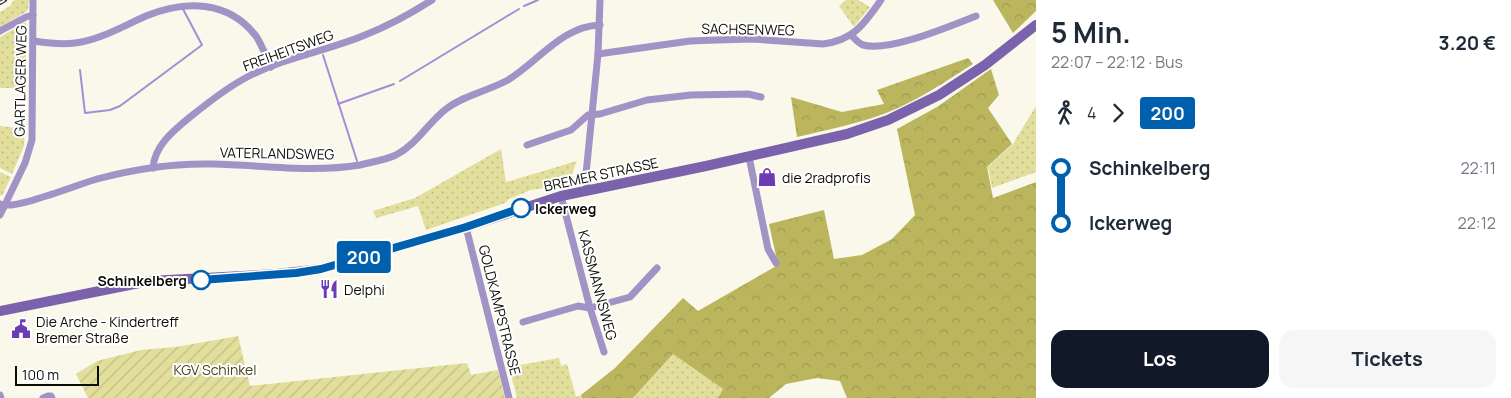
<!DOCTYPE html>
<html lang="de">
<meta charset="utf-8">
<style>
:root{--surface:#fff;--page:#f6f6f7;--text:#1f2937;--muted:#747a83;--accent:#111827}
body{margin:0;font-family:Manrope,sans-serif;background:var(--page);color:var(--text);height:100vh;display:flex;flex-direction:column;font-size:19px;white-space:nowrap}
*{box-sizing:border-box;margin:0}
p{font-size:16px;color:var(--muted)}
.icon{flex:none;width:28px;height:28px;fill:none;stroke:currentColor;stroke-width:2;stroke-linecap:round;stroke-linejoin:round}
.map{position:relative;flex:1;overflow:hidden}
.details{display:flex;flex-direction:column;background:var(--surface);width:475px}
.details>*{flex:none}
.badge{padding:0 10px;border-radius:4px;font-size:18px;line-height:32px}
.scale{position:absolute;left:15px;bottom:12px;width:84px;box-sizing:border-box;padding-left:5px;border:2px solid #0c0c07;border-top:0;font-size:14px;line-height:18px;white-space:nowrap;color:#0c0c07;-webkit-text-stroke:4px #fff;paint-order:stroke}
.map>.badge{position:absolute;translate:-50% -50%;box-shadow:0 0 0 2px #fff}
.legs{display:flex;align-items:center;gap:8px;height:55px;padding:0 15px;font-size:16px}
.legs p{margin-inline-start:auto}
.overview{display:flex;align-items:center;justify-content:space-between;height:85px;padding:0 15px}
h1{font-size:28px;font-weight:700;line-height:38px}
.button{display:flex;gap:10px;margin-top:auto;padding:10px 15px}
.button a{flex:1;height:58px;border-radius:15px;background:var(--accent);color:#fff;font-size:20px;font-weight:700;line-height:58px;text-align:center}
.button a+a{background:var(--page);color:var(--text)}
ul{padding:0 15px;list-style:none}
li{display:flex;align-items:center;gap:18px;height:55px;font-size:19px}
li i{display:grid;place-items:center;width:8px;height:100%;margin:0 6px;background:currentColor}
li i::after{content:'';width:12px;height:12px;margin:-6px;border:4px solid;border-radius:50%;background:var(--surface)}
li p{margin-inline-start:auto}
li:first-child i{background:linear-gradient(#0000 50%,currentColor 0)}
li:last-child i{background:linear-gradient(currentColor 50%,#0000 0)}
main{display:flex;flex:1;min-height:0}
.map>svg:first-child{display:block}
.grass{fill:url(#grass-dots)}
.forest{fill:url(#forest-crowns)}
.garden{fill:url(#garden-furrows)}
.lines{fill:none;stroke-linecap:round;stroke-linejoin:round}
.stream{stroke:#a48dd8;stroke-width:2}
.minor{stroke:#a293c7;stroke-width:7}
.secondary{stroke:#7a62ad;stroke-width:10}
.rail-casing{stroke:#282822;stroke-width:4}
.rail{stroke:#fff;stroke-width:2;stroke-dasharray:5.5;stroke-linecap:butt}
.line-1-casing{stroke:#fff;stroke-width:11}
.line-1{stroke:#0060ad;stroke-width:8}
.stop-1-dot{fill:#fff;stroke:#0060ad;stroke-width:2.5}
.labels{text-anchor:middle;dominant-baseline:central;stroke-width:4;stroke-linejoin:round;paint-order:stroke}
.street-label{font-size:14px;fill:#0c0c07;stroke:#fff}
.poi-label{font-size:14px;fill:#0c0c07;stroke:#fff;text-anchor:start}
.stop-label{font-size:14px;font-weight:bold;fill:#0c0c07;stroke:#fff;text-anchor:start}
.park-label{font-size:14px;fill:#47451f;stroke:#fff}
</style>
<main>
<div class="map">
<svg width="1036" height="398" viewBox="0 0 1036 398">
<defs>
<pattern id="grass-dots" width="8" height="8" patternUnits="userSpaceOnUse" patternTransform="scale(1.25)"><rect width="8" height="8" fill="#e2df9d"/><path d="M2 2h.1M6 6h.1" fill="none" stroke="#c1be86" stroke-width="1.8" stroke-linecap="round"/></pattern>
<pattern id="forest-crowns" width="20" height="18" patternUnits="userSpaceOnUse" patternTransform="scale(1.25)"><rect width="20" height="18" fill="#bbb65e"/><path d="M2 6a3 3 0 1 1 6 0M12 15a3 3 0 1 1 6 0" fill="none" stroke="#a09b50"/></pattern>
<pattern id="garden-furrows" width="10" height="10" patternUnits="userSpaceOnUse" patternTransform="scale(1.25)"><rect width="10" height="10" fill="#e2df9d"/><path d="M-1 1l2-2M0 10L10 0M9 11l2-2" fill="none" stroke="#c1be86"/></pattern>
</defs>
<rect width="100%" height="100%" fill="#f9f8ea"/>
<g class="grass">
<path d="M14,0H29L28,9L26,12L0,27V12L10,6Z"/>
<path d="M846,0H858L870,7L854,27L839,6Z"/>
<path d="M26,22V88H0V37Z"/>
<path d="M1036,106V172L992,188L988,167L1013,144Z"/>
<path d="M0,126L25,129L24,146L12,174L0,168Z"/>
<path d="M501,149L506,182L577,161L570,179L564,185L531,190L509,199L505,203L426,230L418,206L376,218L373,211L415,198Z"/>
<path d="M0,172L11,177L2,196L0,195Z"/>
<path d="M673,354L723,389L718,398H633Z"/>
<path d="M559,358L561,366L567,364L576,397L581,395L582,398H517L509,367Z"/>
</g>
<g class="forest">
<path d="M993,0H1036V11L1013,33Z"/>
<path d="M968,58L973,64C945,82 917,101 886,113C857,124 827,130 797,137L791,97L842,112L884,104L877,90Z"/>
<path d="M991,69L999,95L988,108L1012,144L987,167L993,198L1036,182V398H847L840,381L817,378L786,384L769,398H718L723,389L673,354L633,398H582L581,395L615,368L683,298L698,311L778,265L769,224L824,210L834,259L862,255L892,239L915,215L897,129L937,107Z"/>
</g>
<path class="garden" d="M238,336L250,386L467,363L471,375L498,370L505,398H88L76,374L97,361L141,350L176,347Z"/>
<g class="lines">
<g class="stream">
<path d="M524,6L538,0"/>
<path d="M323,55L357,161"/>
<path d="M80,70L85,113L110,110L120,106L202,45L183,9"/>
<path d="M400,81L519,9"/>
<path d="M338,104L394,84"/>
</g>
<g class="minor">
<path d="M0,31L26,17L33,15"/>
<path d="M851,35C855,39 858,43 863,45C890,52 950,26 976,16"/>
<path d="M34,41C47,43 61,45 75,43C100,40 123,26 146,16C185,0 228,0 256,36C262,45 266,57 271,67"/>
<path d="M598,54L690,41L717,40L753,39L823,44C854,40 864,24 881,0"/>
<path d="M527,145L571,130L588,115L600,114L647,100L691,95L748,94L761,97"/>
<path d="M749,157L768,249L776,263"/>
<path d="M153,168C154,146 174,130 190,117C209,102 228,87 249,76C286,57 327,51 365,35C388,26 410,14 432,0"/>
<path d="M587,190L586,174L598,54L600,0"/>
<path d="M561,196L590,308L604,352"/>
<path d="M0,204C13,211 79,184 97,179C134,169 175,163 213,164C262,165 311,173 360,165C372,162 385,160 396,155C417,144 428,123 446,109C464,95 488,91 508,80C538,62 562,26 600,25"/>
<path d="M0,215L25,163L32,140L33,0"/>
<path d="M466,227L509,398"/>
<path d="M523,322L578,306L590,308L630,297L657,268"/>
<path d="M0,395L1,398"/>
<path d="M43,398L48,396H51L52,398"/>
</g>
<path class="secondary" d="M0,311L149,281L277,274L321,269L466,227L561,196L706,166L847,134L888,120L939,95L985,65L1036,25"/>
<g class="rail-casing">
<path id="rail" d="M0,3L5,0"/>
</g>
<use href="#rail" class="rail"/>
</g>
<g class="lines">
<g class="line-1-casing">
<path id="line-1" d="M201,280L296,273L321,269L466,227L521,208"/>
</g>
<use href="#line-1" class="line-1"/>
</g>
<defs>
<g id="shop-bare" transform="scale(1.5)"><path d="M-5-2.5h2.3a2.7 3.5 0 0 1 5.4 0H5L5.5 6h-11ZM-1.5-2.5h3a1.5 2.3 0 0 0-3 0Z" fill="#6b3cb3" stroke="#fff" stroke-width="2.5" paint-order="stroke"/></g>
<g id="restaurant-bare" transform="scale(1.5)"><path d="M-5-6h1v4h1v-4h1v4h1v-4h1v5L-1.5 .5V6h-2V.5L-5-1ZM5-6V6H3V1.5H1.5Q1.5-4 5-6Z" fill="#6b3cb3" stroke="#fff" stroke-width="2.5" paint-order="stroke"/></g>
<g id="civic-bare" transform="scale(1.5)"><path d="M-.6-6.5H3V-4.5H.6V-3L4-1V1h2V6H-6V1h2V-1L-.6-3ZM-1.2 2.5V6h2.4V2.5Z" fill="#6b3cb3" stroke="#fff" stroke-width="2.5" paint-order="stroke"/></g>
</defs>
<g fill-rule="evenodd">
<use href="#shop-bare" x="767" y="177"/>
<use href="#restaurant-bare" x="329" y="289"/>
<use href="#civic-bare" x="21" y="329"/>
</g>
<g class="stop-1-dot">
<circle cx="521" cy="208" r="9"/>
<circle cx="201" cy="280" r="9"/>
</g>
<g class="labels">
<g class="street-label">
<text transform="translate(748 29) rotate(1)">SACHSENWEG</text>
<text transform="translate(288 50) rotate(-20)">FREIHEITSWEG</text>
<text transform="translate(20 81) rotate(-89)">GARTLAGER WEG</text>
<text transform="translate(277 153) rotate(1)">VATERLANDSWEG</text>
<text transform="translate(601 174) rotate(-12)">BREMER STRASSE</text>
<text transform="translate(598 285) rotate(75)">KASSMANNSWEG</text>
<text transform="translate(500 310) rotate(76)">GOLDKAMPSTRASSE</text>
</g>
<g class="poi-label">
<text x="782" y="177">die 2radprofis</text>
<text x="344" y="289">Delphi</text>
<text x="36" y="321">Die Arche - Kindertreff<tspan x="36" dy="16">Bremer Straße</tspan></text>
</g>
<g class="stop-label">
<text x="535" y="208">Ickerweg</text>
<text x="187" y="280" text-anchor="end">Schinkelberg</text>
</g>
<g class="park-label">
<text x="215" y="369">KGV Schinkel</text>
</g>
</g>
</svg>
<div class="scale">100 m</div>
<b class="badge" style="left:364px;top:257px;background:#0060ad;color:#fff">200</b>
</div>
<section class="details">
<div class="overview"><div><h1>5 Min.</h1><p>22:07 – 22:12 · Bus</p></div><b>3.20 €</b></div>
<div class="legs"><svg class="icon" aria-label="walk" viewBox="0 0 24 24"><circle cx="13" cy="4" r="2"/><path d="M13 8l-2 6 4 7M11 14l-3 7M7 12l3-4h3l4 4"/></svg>4<svg class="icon" aria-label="forward" viewBox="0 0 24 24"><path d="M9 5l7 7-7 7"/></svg><b class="badge" style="background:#0060ad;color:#fff">200</b></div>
<ul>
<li><i style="color:#0060ad"></i><b>Schinkelberg</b><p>22:11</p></li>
<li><i style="color:#0060ad"></i><b>Ickerweg</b><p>22:12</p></li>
</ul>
<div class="button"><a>Los</a><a>Tickets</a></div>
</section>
</main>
